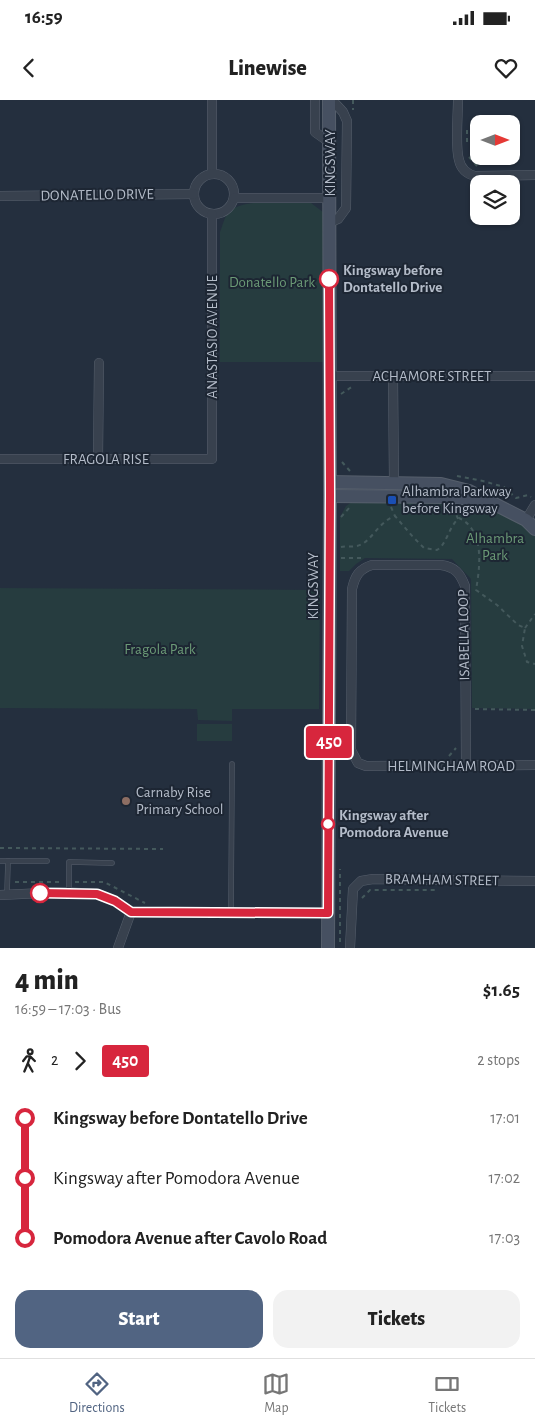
<!DOCTYPE html>
<meta charset="utf-8">
<style>
:root{--surface:#fff;--page:#f2f2f2;--text:#222;--muted:#767676;--line:#e0e0e0;--accent:#516482}
body{margin:0;font-family:"Alegreya Sans",sans-serif;background:var(--page);color:var(--text);height:100vh;display:flex;flex-direction:column;font-size:19px;white-space:nowrap}
*{box-sizing:border-box;margin:0}
p{font-size:16px;color:var(--muted)}
.icon{flex:none;width:28px;height:28px;fill:none;stroke:currentColor;stroke-width:2;stroke-linecap:round;stroke-linejoin:round}
.map{position:relative;height:848px;overflow:hidden}
.side{display:flex;flex-direction:column;background:var(--surface);flex:1}
.side>*{flex:none}
.badge{padding:0 10px;border-radius:4px;font-size:18px;line-height:32px}
.needle{width:32px;rotate:90deg}
.tools{position:absolute;left:470px;top:15px;display:grid;gap:10px}
.tools a{display:grid;place-items:center;width:50px;height:50px;border-radius:10px;background:var(--surface);box-shadow:0 1px 4px #0004;font-size:25px}
.map>.badge{position:absolute;translate:-50% -50%;box-shadow:0 0 0 2px #fff}
.legs{display:flex;align-items:center;gap:8px;height:55px;padding:0 15px;font-size:16px}
.legs p{margin-inline-start:auto}
.summary{display:flex;align-items:center;justify-content:space-between;height:85px;padding:0 15px}
h1{font-size:28px;font-weight:800;line-height:38px}
.cta{display:flex;gap:10px;margin-top:auto;padding:10px 15px}
.cta a{flex:1;height:58px;border-radius:15px;background:var(--accent);color:#fff;font-size:20px;font-weight:800;line-height:58px;text-align:center}
.cta a+a{background:var(--page);color:var(--text)}
ul{padding:0 15px;list-style:none}
li{display:flex;align-items:center;gap:18px;height:60px;font-size:19px}
li i{display:grid;place-items:center;width:8px;height:100%;margin:0 6px;background:currentColor}
li i::after{content:'';width:12px;height:12px;margin:-6px;border:4px solid;border-radius:50%;background:var(--surface)}
li p{margin-inline-start:auto}
li:first-child i{background:linear-gradient(#0000 50%,currentColor 0)}
li:last-child i{background:linear-gradient(currentColor 50%,#0000 0)}
.status{display:flex;justify-content:space-between;align-items:center;height:35px;padding:0 25px;background:var(--surface);direction:ltr}
.status svg{height:14px;fill:currentColor}
header{display:flex;justify-content:space-between;align-items:center;height:65px;padding:0 15px;background:var(--surface);font-size:22px;font-weight:800}
.tabs{display:flex;justify-content:space-around;align-items:center;height:70px;border-top:1px solid var(--line);background:var(--surface);font-size:14px;color:var(--muted)}
.tabs a{display:grid;justify-items:center;gap:2px}
.tabs .on{color:var(--accent)}
.map>svg:first-child{display:block}
.green{fill:#263c3f}
.lines{fill:none;stroke-linecap:round;stroke-linejoin:round}
.lane-casing{stroke:#565f6c;stroke-width:5.5}
.street-casing{stroke:#565f6c;stroke-width:10}
.secondary-casing{stroke:#565f6c;stroke-width:14}
.path{stroke:#44595c;stroke-width:2;stroke-dasharray:4 4;stroke-linecap:butt}
.lane{stroke:#38414e;stroke-width:4.5}
.street{stroke:#38414e;stroke-width:9}
.secondary{stroke:#465061;stroke-width:12}
.line-1-casing{stroke:#fff;stroke-width:11}
.line-1{stroke:#d7263d;stroke-width:8}
.stop-1-dot{fill:#fff;stroke:#d7263d;stroke-width:2.5}
.transit-dot{fill:#1a4fb4;stroke:#1d2633;stroke-width:2}
.education-dot{fill:#8d6e63;stroke:#1d2633;stroke-width:2}
.labels{text-anchor:middle;dominant-baseline:central;stroke-width:4;stroke-linejoin:round;paint-order:stroke}
.street-label{font-size:15px;fill:#b4bcc9;stroke:#1d2633}
.stop-label{font-size:15px;font-weight:bold;fill:#b4bcc9;stroke:#1d2633;text-anchor:start}
.park-label{font-size:15px;fill:#6b9a76;stroke:#1d2633}
.poi-label{font-size:15px;fill:#b4bcc9;stroke:#1d2633;text-anchor:start}
</style>
<div class="status"><b>16:59</b><svg viewBox="0 0 49 12"><path d="M0 12V9h3v3zM5 12V6h3v6zM10 12V3h3v9zM15 12V0h3v12zM26 1h20v11H26zM47 4h2v5h-2z"/></svg></div>
<header><svg class="icon" aria-label="back" viewBox="0 0 24 24"><path d="M15 5l-7 7 7 7"/></svg>Linewise<svg class="icon" aria-label="heart" viewBox="0 0 24 24"><path d="M12 20l-8-8c-3-5 5-10 8-4 3-6 11-1 8 4z"/></svg></header>
<div class="map">
<svg width="535" height="848" viewBox="0 0 535 848">
<rect width="100%" height="100%" fill="#242f3e"/>
<g class="green">
<path d="M311,103L323,112L324,262H220V132C222,127 224,119 227,114C239,97 292,103 311,103Z"/>
<path d="M356,399L488,400L535,430V609L472,608L471,479L452,459L365,458L356,464L349,471H340V417L346,406Z"/>
<path d="M0,488L320,490L319,609H232V621L198,620L197,609L0,608Z"/>
<rect x="197" y="624" width="35" height="17"/>
</g>
<g class="lines">
<g class="lane-casing">
<g id="lane">
<path d="M0,761H8"/>
<path d="M69,792V762L112,763"/>
<path d="M7,794L8,761H47"/>
<path d="M231,812L232,664"/>
</g>
</g>
<g class="street-casing">
<g id="street">
<path d="M315,0V32L329,42"/>
<path d="M458,0C458,15 455,47 459,60C461,69 467,74 475,76L535,75"/>
<path d="M212,74V0"/>
<circle cx="214" cy="94" r="20"/>
<path d="M0,96L194,94"/>
<path d="M234,98H329"/>
<path d="M329,123L338,119L346,108L347,21L343,12L332,0"/>
<path d="M330,276H535"/>
<path d="M393,276L394,383"/>
<path d="M0,359H212V114"/>
<path d="M98,359L99,263"/>
<path d="M526,420L535,405"/>
<path d="M466,665L465,486C460,473 455,467 441,465H372C359,469 355,476 352,489L351,650L358,663L366,666L535,665"/>
<path d="M0,795L65,792L97,794L115,801L131,812L328,813"/>
<path d="M118,848L131,812"/>
<path d="M350,848L353,789L361,781L373,779L535,781"/>
</g>
</g>
<g class="secondary-casing">
<g id="secondary">
<path d="M330,382L441,384L469,391L526,420L535,429"/>
<path d="M330,396L448,397L478,399"/>
<path d="M328,848L330,396L329,0"/>
</g>
</g>
<g class="path">
<path d="M353,0V10"/>
<path d="M467,30V45"/>
<path d="M469,57L477,66"/>
<path d="M341,294L353,286"/>
<path d="M342,362L350,371"/>
<path d="M457,376L483,381L504,387L516,398L528,395L531,397"/>
<path d="M391,407L395,416"/>
<path d="M341,417L350,407"/>
<path d="M458,419L456,414L461,408"/>
<path d="M341,447C346,446 352,447 357,446C371,443 378,422 395,416L413,437L424,448L437,450C447,444 448,428 459,418C485,430 480,467 476,490L497,505L518,525L525,528L522,546L527,562L535,564"/>
<path d="M341,458H363"/>
<path d="M525,528L535,514"/>
<path d="M475,609L535,610"/>
<path d="M449,656L456,648"/>
<path d="M0,748L163,749"/>
<path d="M15,782H63"/>
<path d="M75,782H104L145,803"/>
<path d="M362,798L370,790H436"/>
<path d="M340,842V769"/>
</g>
<use href="#lane" class="lane"/>
<use href="#street" class="street"/>
<use href="#secondary" class="secondary"/>
</g>
<g class="lines">
<g class="line-1-casing">
<path id="line-1" d="M40,793L97,794L115,801L131,812L328,813L330,396L329,179"/>
</g>
<use href="#line-1" class="line-1"/>
</g>
<g class="stop-1-dot">
<circle cx="329" cy="179" r="9"/>
<circle cx="328" cy="724" r="6"/>
<circle cx="40" cy="793" r="9"/>
</g>
<rect class="transit-dot" x="387" y="395" width="10" height="10" rx="2.5"/>
<circle class="education-dot" cx="126" cy="701" r="5"/>
<g class="labels">
<g class="street-label">
<text transform="translate(330 63) rotate(-90)">KINGSWAY</text>
<text transform="translate(97 95) rotate(-1)">DONATELLO DRIVE</text>
<text transform="translate(212 237) rotate(-90)">ANASTASIO AVENUE</text>
<text x="432" y="276">ACHAMORE STREET</text>
<text x="106" y="359">FRAGOLA RISE</text>
<text transform="translate(313 486) rotate(-90)">KINGSWAY</text>
<text transform="translate(464 535) rotate(-91)">ISABELLA LOOP</text>
<text x="451" y="666">HELMINGHAM ROAD</text>
<text transform="translate(442 780) rotate(1)">BRAMHAM STREET</text>
</g>
<g class="stop-label">
<text x="343" y="170">Kingsway before<tspan x="343" dy="17">Dontatello Drive</tspan></text>
<text x="339" y="715">Kingsway after<tspan x="339" dy="17">Pomodora Avenue</tspan></text>
</g>
<g class="park-label">
<text x="272" y="182">Donatello Park</text>
<text x="495" y="438">Alhambra<tspan x="495" dy="17">Park</tspan></text>
<text x="160" y="549">Fragola Park</text>
</g>
<g class="poi-label">
<text x="402" y="391">Alhambra Parkway<tspan x="402" dy="17">before Kingsway</tspan></text>
<text x="136" y="692">Carnaby Rise<tspan x="136" dy="17">Primary School</tspan></text>
</g>
</g>
</svg>
<div class="tools">
<a><svg class="needle" viewBox="-14 -14 28 28"><path d="M0-13l5 13h-10z" fill="#e53935"/><path d="M0 13l5-13h-10z" fill="#767676"/></svg></a>
<a><svg class="icon" aria-label="layers" viewBox="0 0 24 24"><path d="M12 4l9 5-9 5-9-5zM3 14l9 5 9-5"/></svg></a>
</div>
<b class="badge" style="left:329px;top:642px;background:#d7263d;color:#fff">450</b>
</div>
<section class="side">
<div class="summary"><div><h1>4 min</h1><p>16:59 – 17:03 · Bus</p></div><b>$1.65</b></div>
<div class="legs"><svg class="icon" aria-label="walk" viewBox="0 0 24 24"><circle cx="13" cy="4" r="2"/><path d="M13 8l-2 6 4 7M11 14l-3 7M7 12l3-4h3l4 4"/></svg>2<svg class="icon" aria-label="forward" viewBox="0 0 24 24"><path d="M9 5l7 7-7 7"/></svg><b class="badge" style="background:#d7263d;color:#fff">450</b><p>2 stops</p></div>
<ul>
<li><i style="color:#d7263d"></i><b>Kingsway before Dontatello Drive</b><p>17:01</p></li>
<li><i style="color:#d7263d"></i><span>Kingsway after Pomodora Avenue</span><p>17:02</p></li>
<li><i style="color:#d7263d"></i><b>Pomodora Avenue after Cavolo Road</b><p>17:03</p></li>
</ul>
<div class="cta"><a>Start</a><a>Tickets</a></div>
</section>
<nav class="tabs">
<a class="on"><svg class="icon" aria-label="directions" viewBox="0 0 24 24"><path d="M12 3l9 9-9 9-9-9zM9 14v-3h6M13 9l2 2-2 2"/></svg>Directions</a>
<a><svg class="icon" aria-label="map" viewBox="0 0 24 24"><path d="M3 6l6-2 6 2 6-2v14l-6 2-6-2-6 2zM9 4v14M15 6v14"/></svg>Map</a>
<a><svg class="icon" aria-label="tickets" viewBox="0 0 24 24"><path d="M3 7h18v10H3zM15 7v10"/></svg>Tickets</a>
</nav>
